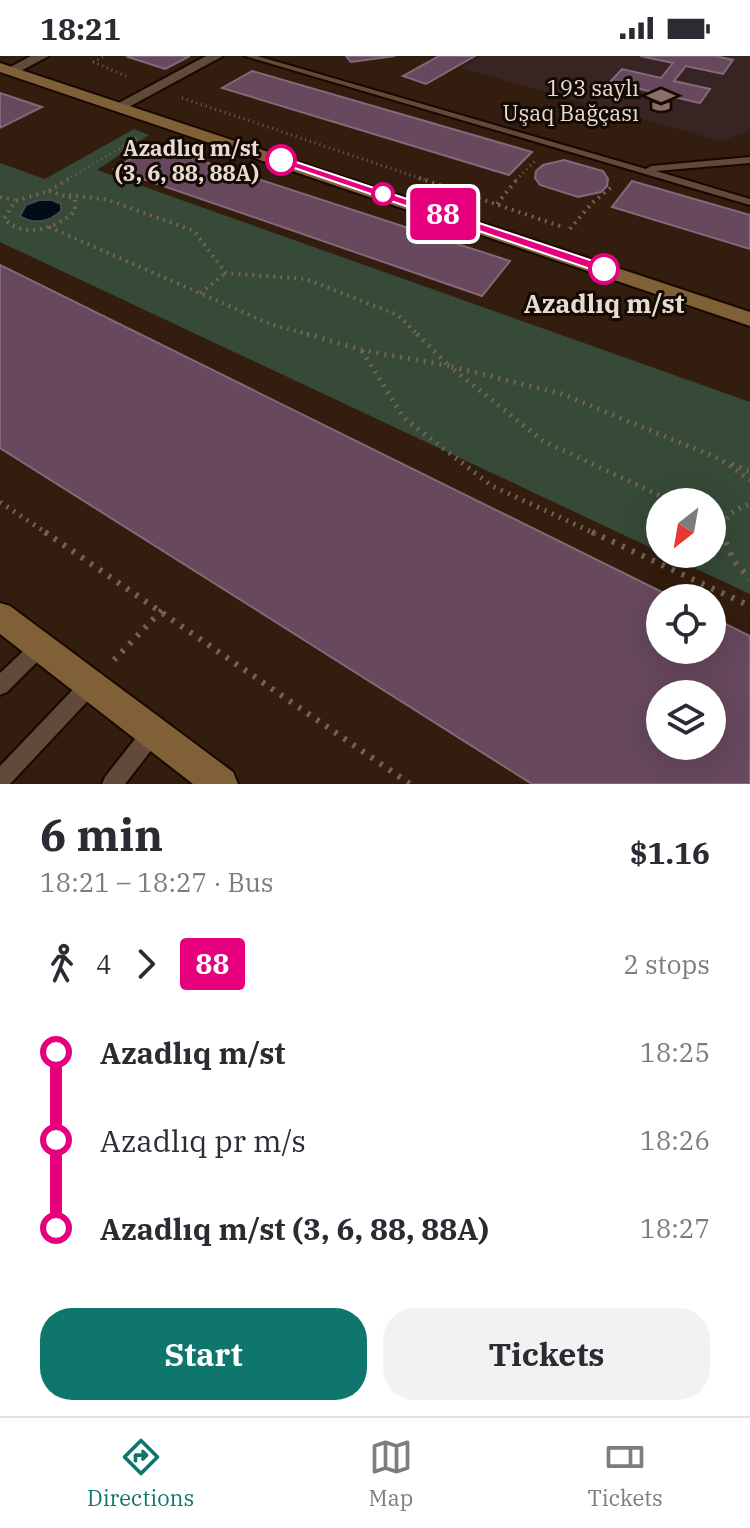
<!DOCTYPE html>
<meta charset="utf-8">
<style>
:root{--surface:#fff;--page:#f2f2f3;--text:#2b2b33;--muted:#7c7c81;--line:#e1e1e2;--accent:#0f766e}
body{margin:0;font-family:"IBM Plex Serif",serif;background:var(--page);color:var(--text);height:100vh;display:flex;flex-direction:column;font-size:30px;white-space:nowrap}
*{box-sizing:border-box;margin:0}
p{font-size:26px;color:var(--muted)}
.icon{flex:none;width:44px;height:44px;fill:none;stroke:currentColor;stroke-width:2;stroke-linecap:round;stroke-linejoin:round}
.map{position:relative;height:728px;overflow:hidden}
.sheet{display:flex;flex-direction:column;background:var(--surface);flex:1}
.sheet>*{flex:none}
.badge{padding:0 16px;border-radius:6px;font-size:28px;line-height:52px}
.needle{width:52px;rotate:211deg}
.buttons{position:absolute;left:646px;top:432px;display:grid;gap:16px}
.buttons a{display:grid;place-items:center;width:80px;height:80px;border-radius:50%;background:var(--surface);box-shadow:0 8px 32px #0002;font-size:40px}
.map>.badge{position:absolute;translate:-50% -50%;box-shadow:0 0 0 4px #fff}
.legs{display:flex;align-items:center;gap:12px;height:88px;padding:0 40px;font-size:26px}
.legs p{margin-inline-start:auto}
.head{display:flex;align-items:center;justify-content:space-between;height:136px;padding:0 40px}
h1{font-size:44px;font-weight:800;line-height:60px}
.primary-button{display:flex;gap:16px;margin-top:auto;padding:16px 40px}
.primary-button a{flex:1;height:92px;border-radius:32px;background:var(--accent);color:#fff;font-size:32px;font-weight:800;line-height:92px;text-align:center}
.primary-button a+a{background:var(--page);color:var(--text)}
ul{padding:0 40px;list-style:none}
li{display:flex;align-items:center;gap:28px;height:88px;font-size:30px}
li i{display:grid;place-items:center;width:12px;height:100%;margin:0 10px;background:currentColor}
li i::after{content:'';width:20px;height:20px;margin:-10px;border:6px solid;border-radius:50%;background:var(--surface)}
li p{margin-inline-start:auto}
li:first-child i{background:linear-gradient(#0000 50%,currentColor 0)}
li:last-child i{background:linear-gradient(currentColor 50%,#0000 0)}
.status{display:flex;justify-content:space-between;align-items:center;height:56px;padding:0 40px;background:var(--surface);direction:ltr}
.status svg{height:22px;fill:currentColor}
.tabs{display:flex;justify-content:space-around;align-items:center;height:112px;border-top:2px solid var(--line);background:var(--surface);font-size:22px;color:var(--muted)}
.tabs a{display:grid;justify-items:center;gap:4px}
.tabs .current{color:var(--accent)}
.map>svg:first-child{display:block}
.education{fill:#382423}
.green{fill:#364a37}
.water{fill:#000c18;stroke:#464a50;stroke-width:2}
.building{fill:#67485d;stroke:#836979;stroke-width:2;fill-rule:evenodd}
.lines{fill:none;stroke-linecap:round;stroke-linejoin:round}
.service-casing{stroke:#190700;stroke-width:4}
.minor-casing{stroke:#190700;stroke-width:4}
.tertiary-casing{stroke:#190700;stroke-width:4}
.secondary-casing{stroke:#190700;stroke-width:4}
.path-far3{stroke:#746254;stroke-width:3;stroke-dasharray:1 4;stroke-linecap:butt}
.path-far2{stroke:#746254;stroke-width:4;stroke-dasharray:2 5;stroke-linecap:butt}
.path-far1{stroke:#746254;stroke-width:5;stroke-dasharray:2 6;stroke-linecap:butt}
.path{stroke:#746254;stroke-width:6;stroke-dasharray:3 8;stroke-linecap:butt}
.service{fill:#624a3a;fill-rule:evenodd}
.minor{fill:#624a3a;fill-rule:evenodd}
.tertiary{fill:#624a3a;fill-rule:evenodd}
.secondary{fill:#7f6037;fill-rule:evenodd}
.line-1{fill:#e6007e;stroke:#fff;stroke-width:2}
.stop-1-dot{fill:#fff;stroke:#e6007e;stroke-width:4}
.labels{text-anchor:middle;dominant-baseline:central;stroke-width:6;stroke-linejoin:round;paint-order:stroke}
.far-poi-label{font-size:22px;fill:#e9dbd1;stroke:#130a04;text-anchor:end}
.far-stop-label{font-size:22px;font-weight:bold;fill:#e9dbd1;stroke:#130a04;text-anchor:end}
.stop-label{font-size:26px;font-weight:bold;fill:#e9dbd1;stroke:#130a04}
</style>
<div class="status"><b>18:21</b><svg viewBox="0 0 49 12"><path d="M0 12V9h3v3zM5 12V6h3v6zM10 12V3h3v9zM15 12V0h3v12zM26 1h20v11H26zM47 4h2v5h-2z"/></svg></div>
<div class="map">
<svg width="750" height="728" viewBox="0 0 750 728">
<rect width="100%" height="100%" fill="#321d0e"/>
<path class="education" d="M480,0H750V75L720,85L461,12Z"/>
<path class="green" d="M134,73L149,79L97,114L750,346V538L664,498H712V446H660V496L0,186V107L45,123Z"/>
<path class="water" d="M39,144H52L61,148V155C50,166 33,169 20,160L26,149Z"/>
<g class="building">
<path d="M131,0H190L165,13L128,1Z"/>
<path d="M346,0H395L351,6Z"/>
<path d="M439,0H475L426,28L403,20Z"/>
<path d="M640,0H716L733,4L723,18L686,10L674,25L710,33L700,47L610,26L622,13L661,22L673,7Z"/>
<path d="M252,15L532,96L509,119L222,32Z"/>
<path d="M0,37L42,51L0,72Z"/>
<path d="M153,89L510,205L482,240L114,113Z"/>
<path d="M564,104L603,115L608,123L607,130L601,136L578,141L540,129L535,122L536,115L543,109Z"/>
<path d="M632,125L750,159V193L612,151Z"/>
<path d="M0,209L674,542H660V594H712V561L750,580V728H532L0,392ZM660,638H712V690H660Z"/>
</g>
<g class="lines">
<g class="service-casing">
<g id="service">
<path d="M245,0H257L646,113L651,110L750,101V107L656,115L750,143V149Z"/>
<path d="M40,583L46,585L49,591L46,597L7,636L0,639V617L34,585Z"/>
<path d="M91,619L98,622L100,628L98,634L10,728H0V710L84,622Z"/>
<path d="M153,666L160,669L163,676L160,683L125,728H102L105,721L146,669Z"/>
</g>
</g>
<g class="minor-casing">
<path id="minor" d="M206,0H223L125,53L120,54L113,50Z"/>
</g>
<g class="tertiary-casing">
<path id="tertiary" d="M31,0H49L15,18L3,15Z"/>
</g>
<g class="secondary-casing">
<g id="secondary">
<path d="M0,7L750,256V270L0,16Z"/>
<path d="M0,547L10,550L233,716L238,728H193L0,578Z"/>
</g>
</g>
<g class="path-far3">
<path d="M93,6L128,21"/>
<path d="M93,6L105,0"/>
<path d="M182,42L425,124"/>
<path d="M67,124L137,82"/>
<path d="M516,124L536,104"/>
</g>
<g class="path-far2">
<path d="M419,122L563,171"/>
<path d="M49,135L75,143V155C55,173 25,183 4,163L15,145Z"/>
<path d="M49,135L70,122"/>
<path d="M69,139L109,144L194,175L226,217L306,223L398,259L419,280"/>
<path d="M0,141L15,144"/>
<path d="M497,148L518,122"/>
<path d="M49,171L270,268L314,280"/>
<path d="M570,173L592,147L614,129"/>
<path d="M200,237L226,217"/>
</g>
<g class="path-far1">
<path d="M307,278L362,294L449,310L543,385L674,446"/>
<path d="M417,278L449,310L562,338L720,403L750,424"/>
<path d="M362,295L404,362L492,430L596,478"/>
<path d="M732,408L750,416"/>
<path d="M0,446L48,478"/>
<path d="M712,464L723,469"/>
<path d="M723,478C722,460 734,454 750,448"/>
</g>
<g class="path">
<path d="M45,476L410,728"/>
<path d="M592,476L750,550"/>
<path d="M722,476L733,504L750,523"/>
<path d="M114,604L162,554"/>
</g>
<use href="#service" class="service"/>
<use href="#minor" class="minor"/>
<use href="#tertiary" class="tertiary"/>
<use href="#secondary" class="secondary"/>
</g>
<path class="line-1" d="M281,101L608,210L610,213L599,216L277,106V102Z"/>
<defs>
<g id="school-bare" transform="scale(2.16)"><path d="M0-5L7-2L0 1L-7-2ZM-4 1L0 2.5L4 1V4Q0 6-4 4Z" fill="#8d6e63" stroke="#130a04" stroke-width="2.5" paint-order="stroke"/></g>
</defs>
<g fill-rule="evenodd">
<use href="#school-bare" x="661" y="44"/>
</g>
<g class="stop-1-dot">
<circle cx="281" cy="104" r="14"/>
<circle cx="383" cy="138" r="10"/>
<circle cx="604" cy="213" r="14"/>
</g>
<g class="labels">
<g class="far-poi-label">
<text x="639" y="31">193 saylı<tspan x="639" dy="25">Uşaq Bağçası</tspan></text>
</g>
<g class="far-stop-label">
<text x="259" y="91">Azadlıq m/st<tspan x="259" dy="25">(3, 6, 88, 88A)</tspan></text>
</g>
<g class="stop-label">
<text x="604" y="247">Azadlıq m/st</text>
</g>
</g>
</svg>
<div class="buttons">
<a><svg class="needle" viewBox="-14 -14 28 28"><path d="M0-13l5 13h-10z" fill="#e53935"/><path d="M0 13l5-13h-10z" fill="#7c7c81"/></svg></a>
<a><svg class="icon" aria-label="locate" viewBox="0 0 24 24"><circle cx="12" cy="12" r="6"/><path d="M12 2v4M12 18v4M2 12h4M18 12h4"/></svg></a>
<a><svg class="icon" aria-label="layers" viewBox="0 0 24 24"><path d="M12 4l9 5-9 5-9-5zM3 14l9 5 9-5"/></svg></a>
</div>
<b class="badge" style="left:443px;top:158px;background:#e6007e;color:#fff">88</b>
</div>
<section class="sheet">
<div class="head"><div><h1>6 min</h1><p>18:21 – 18:27 · Bus</p></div><b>$1.16</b></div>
<div class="legs"><svg class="icon" aria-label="walk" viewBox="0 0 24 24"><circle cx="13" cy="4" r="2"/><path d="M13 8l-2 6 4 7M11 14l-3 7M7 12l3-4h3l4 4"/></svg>4<svg class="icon" aria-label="forward" viewBox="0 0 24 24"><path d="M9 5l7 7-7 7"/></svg><b class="badge" style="background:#e6007e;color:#fff">88</b><p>2 stops</p></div>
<ul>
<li><i style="color:#e6007e"></i><b>Azadlıq m/st</b><p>18:25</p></li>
<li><i style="color:#e6007e"></i><span>Azadlıq pr m/s</span><p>18:26</p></li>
<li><i style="color:#e6007e"></i><b>Azadlıq m/st (3, 6, 88, 88A)</b><p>18:27</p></li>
</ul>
<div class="primary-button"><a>Start</a><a>Tickets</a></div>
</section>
<nav class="tabs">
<a class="current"><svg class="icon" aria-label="directions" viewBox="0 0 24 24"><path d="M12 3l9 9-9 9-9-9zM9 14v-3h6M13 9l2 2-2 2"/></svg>Directions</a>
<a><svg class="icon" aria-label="map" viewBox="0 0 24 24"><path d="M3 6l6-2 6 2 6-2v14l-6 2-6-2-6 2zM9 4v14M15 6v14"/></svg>Map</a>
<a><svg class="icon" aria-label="tickets" viewBox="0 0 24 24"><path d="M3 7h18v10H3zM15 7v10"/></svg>Tickets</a>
</nav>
